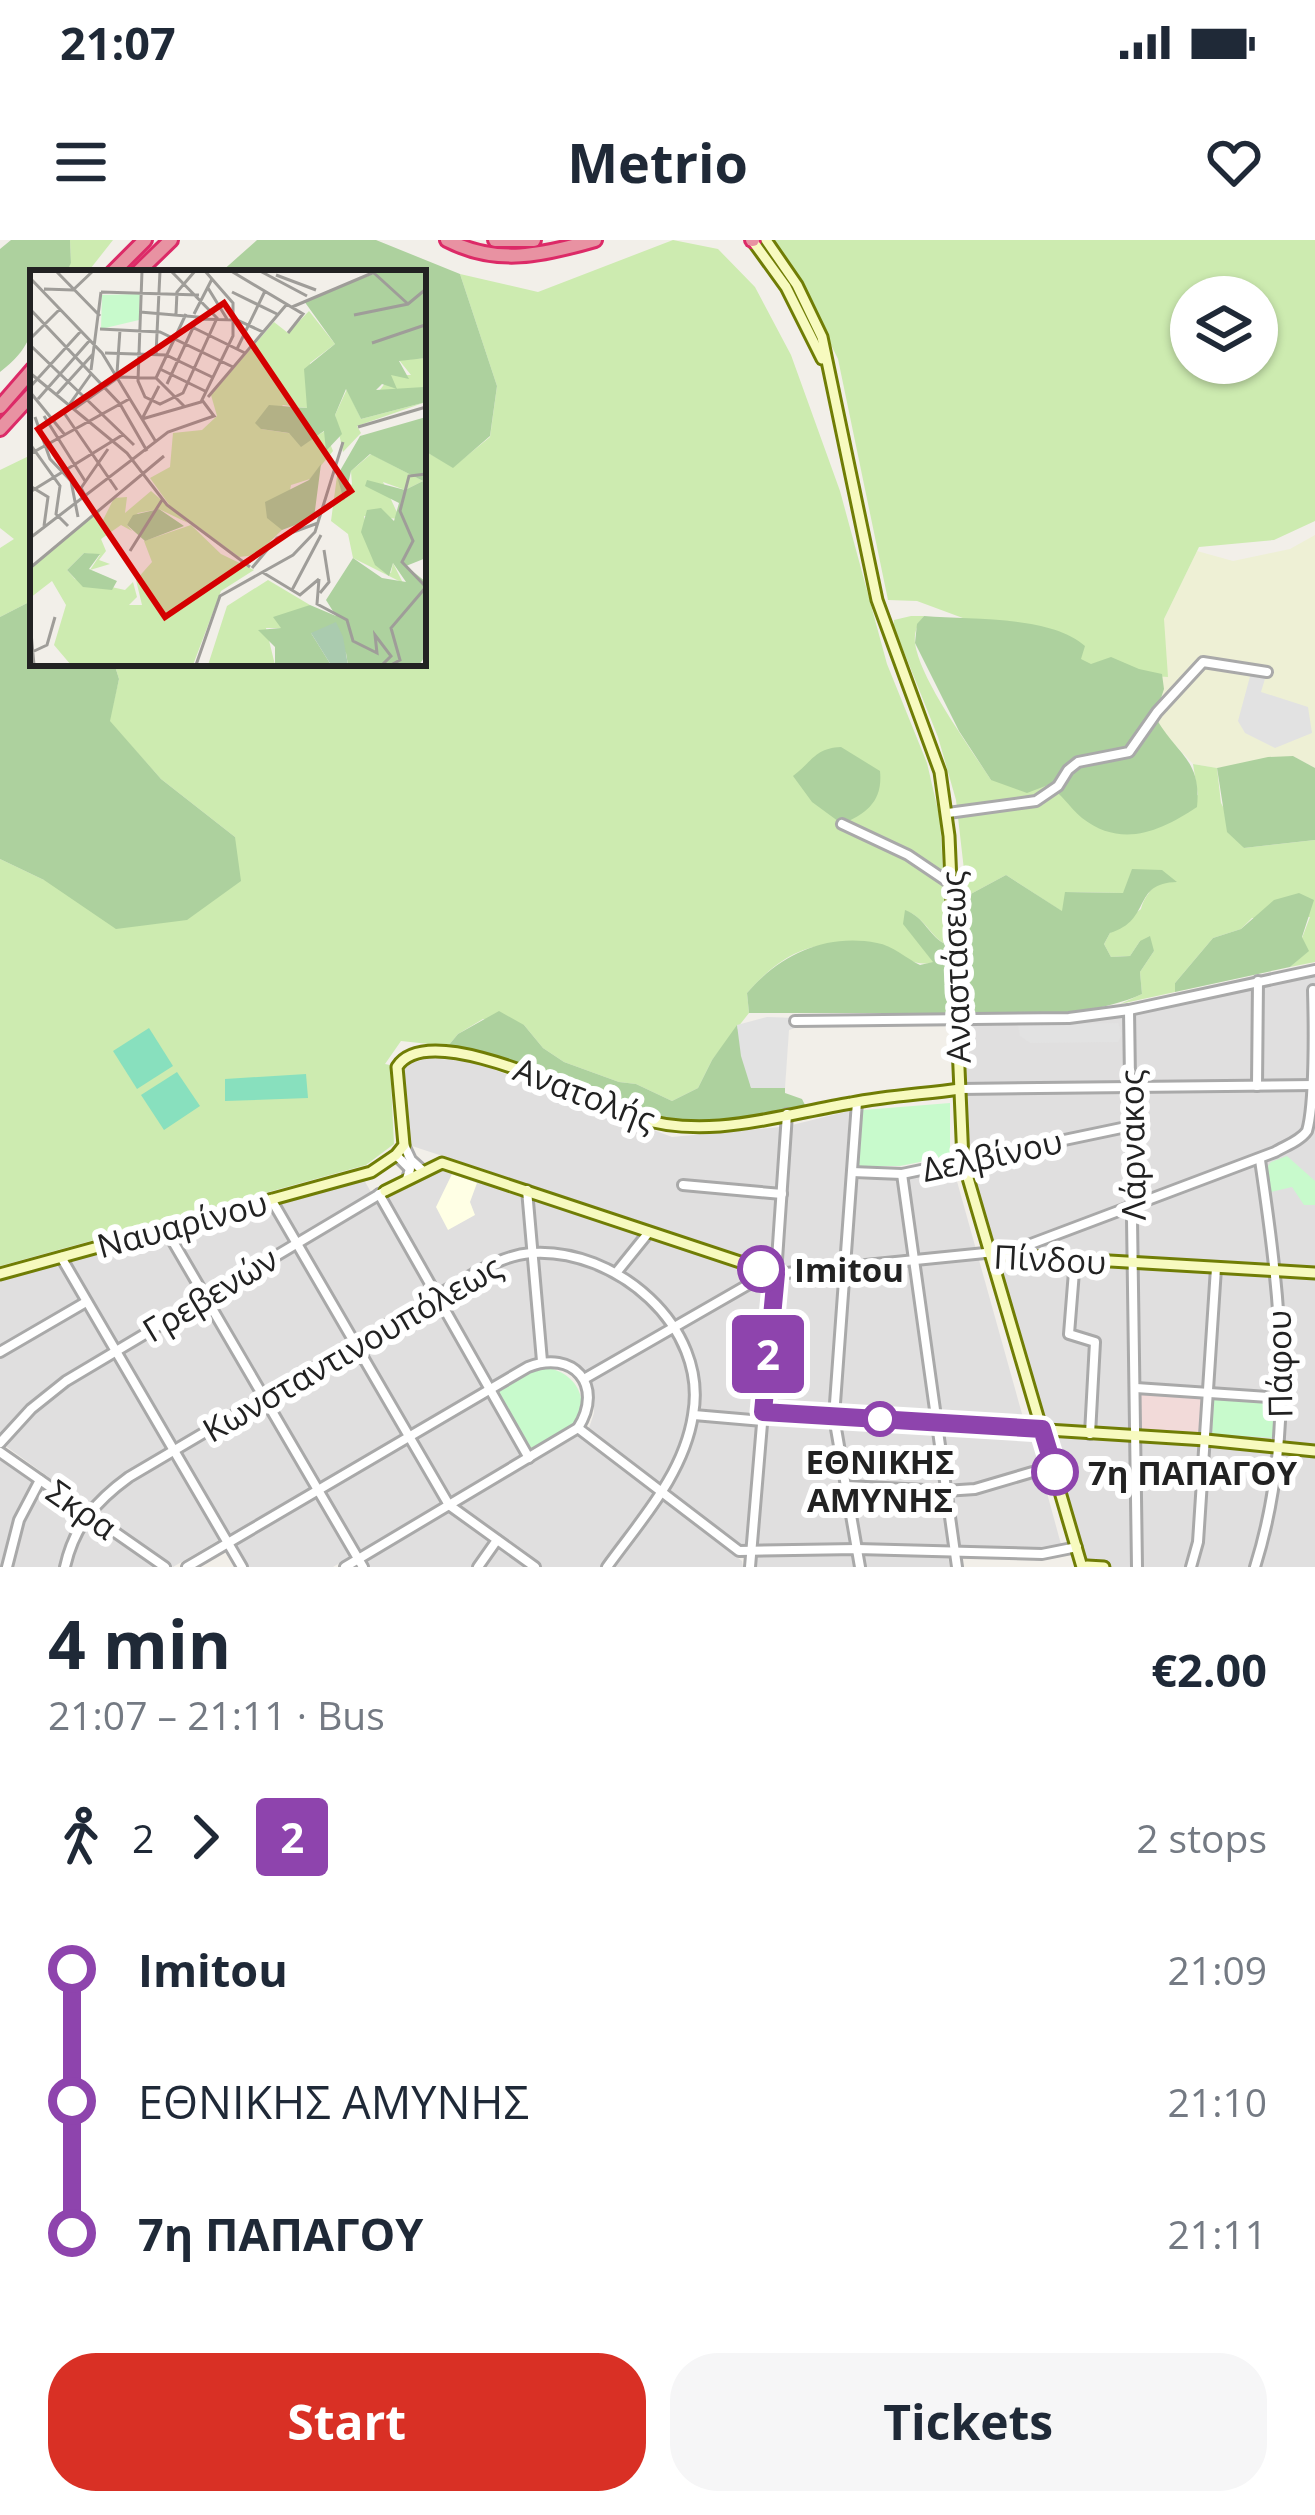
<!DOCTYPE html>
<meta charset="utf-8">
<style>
:root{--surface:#fff;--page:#f6f6f7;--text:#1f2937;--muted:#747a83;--accent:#d93025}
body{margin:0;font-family:"Open Sans",sans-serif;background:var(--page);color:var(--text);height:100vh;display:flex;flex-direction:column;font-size:45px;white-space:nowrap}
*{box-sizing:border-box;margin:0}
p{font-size:39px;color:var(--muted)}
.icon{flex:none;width:66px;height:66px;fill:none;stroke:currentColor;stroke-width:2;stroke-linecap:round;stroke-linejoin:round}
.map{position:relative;height:1327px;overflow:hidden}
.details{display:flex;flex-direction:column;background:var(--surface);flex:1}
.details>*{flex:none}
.badge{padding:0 24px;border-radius:9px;font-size:42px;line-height:78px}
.fabs{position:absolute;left:1170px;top:36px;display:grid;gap:24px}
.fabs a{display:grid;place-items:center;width:108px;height:108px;border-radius:50%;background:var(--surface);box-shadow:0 3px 9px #0004;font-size:60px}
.map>.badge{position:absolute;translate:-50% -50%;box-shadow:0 0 0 6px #fff}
.legs{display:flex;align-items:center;gap:18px;height:132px;padding:0 48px;font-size:39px}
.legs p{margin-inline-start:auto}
.head{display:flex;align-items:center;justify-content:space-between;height:204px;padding:0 48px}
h1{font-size:66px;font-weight:700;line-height:90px}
.button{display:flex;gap:24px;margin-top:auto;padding:24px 48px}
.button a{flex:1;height:138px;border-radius:48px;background:var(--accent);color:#fff;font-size:48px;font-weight:700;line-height:138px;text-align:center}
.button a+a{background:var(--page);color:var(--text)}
ul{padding:0 48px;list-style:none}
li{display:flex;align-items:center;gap:42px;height:132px;font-size:45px}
li i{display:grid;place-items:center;width:18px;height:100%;margin:0 15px;background:currentColor}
li i::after{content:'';width:30px;height:30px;margin:-15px;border:9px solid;border-radius:50%;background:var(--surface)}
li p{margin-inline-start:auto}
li:first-child i{background:linear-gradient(#0000 50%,currentColor 0)}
li:last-child i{background:linear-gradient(currentColor 50%,#0000 0)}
.status{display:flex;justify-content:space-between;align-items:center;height:84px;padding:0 60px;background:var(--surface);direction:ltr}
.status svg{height:33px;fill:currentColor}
header{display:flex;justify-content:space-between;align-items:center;height:156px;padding:0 48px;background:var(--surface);font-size:54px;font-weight:700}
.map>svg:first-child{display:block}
.residential{fill:#e0dfdf}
.commercial{fill:#f2dad9}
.education{fill:#ffffe5}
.farmland{fill:#eef0d5}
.grass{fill:#cdebb0;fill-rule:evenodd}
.forest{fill:#add19e}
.park{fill:#c8facc}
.pitch{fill:#88e0be}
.parking{fill:#e2e2e2}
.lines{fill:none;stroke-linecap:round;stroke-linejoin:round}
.street-casing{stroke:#a9a9a9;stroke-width:14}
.secondary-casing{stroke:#707d05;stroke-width:15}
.highway-casing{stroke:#dc2a67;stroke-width:18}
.street{stroke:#fff;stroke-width:8}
.secondary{stroke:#f7fabf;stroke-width:9}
.highway{stroke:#e892a2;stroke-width:12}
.line-1-casing{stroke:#fff;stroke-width:27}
.line-1{stroke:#8e44ad;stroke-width:18}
.stop-1-dot{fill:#fff;stroke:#8e44ad;stroke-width:6}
.labels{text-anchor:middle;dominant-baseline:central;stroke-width:12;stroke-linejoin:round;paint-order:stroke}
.street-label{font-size:33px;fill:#222;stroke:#fff}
.stop-label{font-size:33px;font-weight:bold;fill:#222;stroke:#fff;text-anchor:start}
.inset-road{fill:none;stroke:#9f9d99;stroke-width:3}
.view{fill:#d40000;fill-opacity:0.15;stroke:#d40000;stroke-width:6}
.inset-edge{fill:none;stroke:#222;stroke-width:6}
</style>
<div class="status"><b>21:07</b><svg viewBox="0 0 49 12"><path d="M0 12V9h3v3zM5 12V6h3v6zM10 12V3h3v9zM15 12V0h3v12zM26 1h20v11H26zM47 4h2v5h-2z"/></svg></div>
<header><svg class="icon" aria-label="menu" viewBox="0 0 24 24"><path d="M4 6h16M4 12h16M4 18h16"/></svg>Metrio<svg class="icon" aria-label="heart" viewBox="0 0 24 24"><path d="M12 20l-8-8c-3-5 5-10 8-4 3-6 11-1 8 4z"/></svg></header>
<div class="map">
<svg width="1315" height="1327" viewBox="0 0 1315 1327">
<rect width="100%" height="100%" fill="#f2efe9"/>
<g class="residential">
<path d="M1315,735V1327H1109L1081,1319L968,912L966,785L1119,776Z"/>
<path d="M429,818L474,822L672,897L780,887L770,1024L409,905L401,826Z"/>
<path d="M849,871L846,940L897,939L953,927L1024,1181L768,1170L792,885Z"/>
<path d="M440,928L737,1028L769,1051L747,1306L737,1304L589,1188L594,1173L593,1149L582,1131L566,1120L534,1119L491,1142L383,957Z"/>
<path d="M364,940L524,1216L360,1313L174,992Z"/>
<path d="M163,995L350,1317L333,1327H249L229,1294L173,1327L0,1202V1039Z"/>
<path d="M766,1184L1032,1198L1062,1308L1041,1311L946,1307L950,1327H754Z"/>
<path d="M580,1195L742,1321L743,1327H368L364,1321Z"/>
<path d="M0,1215L158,1327H0Z"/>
</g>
<path class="commercial" d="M1139,1150L1207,1154L1205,1197L1137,1192Z"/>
<path class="education" d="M452,934L477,943L470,962L475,975L448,990L436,967Z"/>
<path class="farmland" d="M1315,295V528L1293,516L1217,528L1193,524L1153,481L1164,379L1197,311L1233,321L1290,309Z"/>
<g class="grass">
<path d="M70,0H113L87,33H66L71,22Z"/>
<path d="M673,0L718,9L755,47L791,115L840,251L887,424L927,523L940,579L947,705C930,697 925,677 906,671L904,684L934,722C917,727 907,718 890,713C827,695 791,703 747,753L749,773L712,820L698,848L672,861L636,844L619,842L564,822L543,808L524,785L483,779L458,794L448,806L401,801L385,824L390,825L394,904L366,925L0,1026V619L44,640L235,597L161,539L109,481L119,439L114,423H423V210L453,227L490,197L497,146L460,34L538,52Z"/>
<path d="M774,0H1315V281L1274,300L1199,307L1164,379L1168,437L1111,433L917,361L888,360L838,119L791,24ZM1191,57H1257V123H1191Z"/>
<path d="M33,214V360L0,377V308L14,299L0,288V230Z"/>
<path d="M911,376H924C917,384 914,393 915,403C920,440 970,507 991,540C1009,541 1034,539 1050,546C1069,554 1081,577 1104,589L1198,555L1193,524L1217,528L1221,563L1244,608L1315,600V722L1290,727L1308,711L1302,698L1310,677L1252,678L1241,689L1213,698L1175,743V752L1120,764L1142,754L1140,732L1154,711L1140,701L1130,716L1111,717L1104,704L1110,693L1141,669C1145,652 1158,647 1162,630L1123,653L1066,652L1063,672L1006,635L967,656L956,560L938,497L894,387V380Z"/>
</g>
<g class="forest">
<path d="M11,0H70L71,23L66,33H33C33,81 41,100 0,132V9Z"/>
<path d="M257,0H376L460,34L497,146L490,196L453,228L423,210V33H220Z"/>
<path d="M33,360V423H114L119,439L110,481L161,539L235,597L241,641L187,680L116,689L44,640L0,619V377Z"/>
<path d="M924,376C971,380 1050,375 1085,406L1081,419L1091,424L1111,417L1139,429L1162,434L1164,449L1155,476C1175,514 1202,518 1197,567C1161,591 1122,609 1082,578C1069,567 1062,554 1048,545L1027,553L991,540L959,491L915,403L917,384Z"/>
<path d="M841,507L880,531C883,561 867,573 842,584L812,562L793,536C812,522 815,508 841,507Z"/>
<path d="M1293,516L1315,528V600L1244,608L1227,592L1217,528L1268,517Z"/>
<path d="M1132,629L1162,630L1177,642C1131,643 1153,680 1110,693L1104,704L1111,717L1130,716L1140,701L1150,696L1154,711L1140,732L1142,754C1089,778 1027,773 970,776L967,656L1006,635L1062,671L1065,652L1123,653Z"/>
<path d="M1299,653L1314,660L1302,697L1309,711L1290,727L1175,752V743L1213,698L1241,689L1274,660Z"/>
<path d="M905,670C925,677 929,697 947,705V773H749L747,753C780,715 825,693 877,703C892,705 907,719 920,725L933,722L903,684Z"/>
<path d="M499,771L524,785L543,808L564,822L619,842L636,844L672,861L698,848L712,820L737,785L751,847L785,848V853L802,859L805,865L720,884H676L636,874L484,812L448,806L458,794Z"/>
</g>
<g class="park">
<path d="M950,863V916L900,926H857L863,870Z"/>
<path d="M1287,916L1315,941V965H1304L1292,947L1267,953L1263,933L1271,922Z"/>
<path d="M548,1128C580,1134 595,1169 566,1191C557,1199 543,1204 532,1210L498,1152L536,1129Z"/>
<path d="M1214,1159L1277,1163L1266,1166V1177H1276L1275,1198L1212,1194Z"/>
</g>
<g class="pitch">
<path d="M149,788L173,826L137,849L113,811Z"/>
<path d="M177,832L200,866L164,890L141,855Z"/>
<path d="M306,834L308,858L225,861V839Z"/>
</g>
<g class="parking">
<path d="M1252,429L1267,432L1261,452L1308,467L1312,493L1275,508L1245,493L1238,481Z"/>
<path d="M767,777L796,778L795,788L789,790L785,848H751L741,816L737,785Z"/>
<path d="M1118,783L1122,794L1118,802L1030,803L1020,796L1018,785Z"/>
</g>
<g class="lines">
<g class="street-casing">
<g id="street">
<path d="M948,573L1036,561L1058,546L1068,530L1078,522L1129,512L1157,472L1203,422L1267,432"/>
<path d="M842,584L908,615L951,644"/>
<path d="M1129,770L1137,1327"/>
<path d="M795,781L1069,778L1129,770L1315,730"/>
<path d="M1257,846L1258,741"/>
<path d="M960,849L1315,845"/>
<path d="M857,862L834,1177L860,1327"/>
<path d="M404,905L411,920L422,930"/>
<path d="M396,915L410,929L407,939"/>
<path d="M852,932L902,934L1131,886"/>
<path d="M902,934L957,1327"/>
<path d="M683,945L782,954"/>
<path d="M527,950L542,1121"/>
<path d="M379,954L529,1218"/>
<path d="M271,959L449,1265L535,1327"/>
<path d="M165,988L363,1327"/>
<path d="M61,1017L242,1327"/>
<path d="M1075,1019L1069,1094L1095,1102L1090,1194"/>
<path d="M616,1033L649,992"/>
<path d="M786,1033L1015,1010L1275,912C1285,906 1300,901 1307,891C1315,864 1314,784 1313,750"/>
<path d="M0,1112L86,1062"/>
<path d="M584,1139L758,1039L776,1034L787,874"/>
<path d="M1136,1148L1282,1158"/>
<path d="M694,1175L763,1181"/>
<path d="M578,1188L739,1311L857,1309L1042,1314L1077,1307"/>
<path d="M0,1203L31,1169L66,1141L385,951"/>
<path d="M0,1212L165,1327"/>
<path d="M846,1246L945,1251L975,1249L1053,1226"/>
<path d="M7,1327L19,1280L40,1240"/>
<path d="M65,1327C74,1286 96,1261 129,1237L463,1040C484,1028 506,1015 531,1013C615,1007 709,1086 693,1175C684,1234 640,1281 607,1327"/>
<path d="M187,1327L528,1127C573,1109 605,1145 578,1188L345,1327"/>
<path d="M478,1327L497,1300"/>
<path d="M750,1327L763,1172"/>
<path d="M1191,1327L1198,1302L1216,1028"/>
<path d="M1255,1327C1297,1194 1280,1055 1260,920"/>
</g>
</g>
<g class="secondary-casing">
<g id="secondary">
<path d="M752,0L786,47L822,119"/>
<path d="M766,0L797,45L822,97L877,360L940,532L949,596L963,921L1082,1327"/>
<path d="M385,951L442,923L776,1034L763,1172L1206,1200L1315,1211"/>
<path d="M991,1014L1315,1033"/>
<path d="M0,1034L371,932L396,915L404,905L397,827C429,776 591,862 635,877C706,901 780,875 851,863C887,856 924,854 960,849"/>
<path d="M1087,1326L1104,1327"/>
</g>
</g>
<g class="highway-casing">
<g id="highway">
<path d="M447,0C497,26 543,15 595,0"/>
<path d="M495,0H534"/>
<path d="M752,0H753"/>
<path d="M112,33L145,0"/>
<path d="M137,33L171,0"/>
<path d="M0,167L33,129"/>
<path d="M0,189L33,153"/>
</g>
</g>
<use href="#street" class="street"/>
<use href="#secondary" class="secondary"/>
<use href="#highway" class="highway"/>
</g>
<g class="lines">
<g class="line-1-casing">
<path id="line-1" d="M761,1029L776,1034L763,1172L1042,1189L1055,1232"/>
</g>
<use href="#line-1" class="line-1"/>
</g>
<g class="stop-1-dot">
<circle cx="761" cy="1029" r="21"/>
<circle cx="880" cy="1179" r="15"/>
<circle cx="1055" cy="1232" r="21"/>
</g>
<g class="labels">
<g class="street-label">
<text transform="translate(955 727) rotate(-92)">Αναστάσεως</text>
<text transform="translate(585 854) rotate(21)">Ανατολής</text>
<text transform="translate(1132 905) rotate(-91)">Λάρνακος</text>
<text transform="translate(992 915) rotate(-12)">Δελβίνου</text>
<text transform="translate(182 984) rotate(-15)">Ναυαρίνου</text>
<text transform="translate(1050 1019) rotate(3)">Πίνδου</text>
<text transform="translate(210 1054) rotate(-31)">Γρεβενών</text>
<text transform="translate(352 1108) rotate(-30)">Κωνσταντινουπόλεως</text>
<text transform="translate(1279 1124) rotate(-91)">Πάφου</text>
<text transform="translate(82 1269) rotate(35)">Σκρα</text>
</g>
<g class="stop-label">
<text x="794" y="1029">Imitou</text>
<text x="880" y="1221" text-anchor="middle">ΕΘΝΙΚΗΣ<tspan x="880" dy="38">ΑΜΥΝΗΣ</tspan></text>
<text x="1088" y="1232">7η ΠΑΠΑΓΟΥ</text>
</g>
</g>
<g transform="translate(30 30)">
<rect width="396" height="396" fill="#f2efe9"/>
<path d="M279,41L305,74L280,93L277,138L253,135L231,159L285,167L295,161L303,181L280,209L261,215L252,260L226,285L209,287L140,236L120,208L140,197L143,163L172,160L187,146L181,125L244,52L258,63ZM396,88V118L347,124L361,105H381L369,90ZM317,119L331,149L396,132L327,156L331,163L313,182L305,145ZM341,184L393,211L375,220L353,212L370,249L334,246L345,294L361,303L363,293L373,313L323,288L318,264L301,251L307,206L322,215L321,201ZM121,221L158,253L129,239L108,243L97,255L102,261L91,255L71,269L76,281L69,290L80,294L60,300L70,285L54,283L37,300L45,309L95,320L103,312L107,327L99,335H112L106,310L122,292L114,271L161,255L191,284L224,300L191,321L163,395H41L24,375L36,335L22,311L0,328V299L69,241L72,252L84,228L97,227L95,243ZM238,310L280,335L253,358H236L245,395H178L197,336Z" fill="#cdebb0"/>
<path d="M351,1H396V88L369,91L379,109L361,105L367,119L352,114L346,120L394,117L396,132L331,149L316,119L305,145L312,164L296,181L294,161L271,177L259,163L231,159L225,153L239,135L277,138L274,99L305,74L274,31ZM396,147V288L376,296L396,312V385L389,395H318L316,383L281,363L301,395H245V377L228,360L251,358L243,347L280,335L306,346L296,330L323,288L352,308L376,312L363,293L359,306L345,295L331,262L337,240L351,238L364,251L369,233L335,216L337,210L375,220L393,211L340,184L321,201L314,231L307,206L330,166ZM291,194L284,248L252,260L237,248L235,232L279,210ZM129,239L154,256L115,271L97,255L103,245ZM54,283L70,284L59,299L87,311L82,320L53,317L37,300Z" fill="#add19e"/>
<path d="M306,352L313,367L318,395H301L281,363Z" fill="#aacbaf"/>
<path d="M110,24L109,50L71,59L72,25Z" fill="#c8facc"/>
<path class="inset-road" d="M26,1L70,46M112,1L108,111L115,127L130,134L153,123L187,48L141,1M201,1L273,44L258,63M230,1L277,26M344,3L378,34M246,5L286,20M0,8L72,83L126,172M178,18L197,49M14,19L43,20L63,1M71,22L169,25M202,22L247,44M262,37L347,1M0,39L90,134L117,181M110,42L168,47L137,114M146,44L147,22L165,1M164,44L182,9M324,45L378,34L396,19M168,49L207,50L233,62M164,58L215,83M70,59L130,62L203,97M0,69L30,39M342,73L395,55M0,75L104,175M207,79L235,21M75,83L136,85L182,107M126,84L130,1M130,99L175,121M61,100L71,22M0,103L97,183L137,235L220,297M87,103L90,60M89,107L126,108L155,137M126,108L156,44M0,117L51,61M0,122L35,165M26,125L63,84M178,127L257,34M8,129L60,70M39,135L61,104M44,139L89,107M32,140L87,220M14,146L55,211M5,147L20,189L41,211L48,247M112,149L171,132L203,66V33L175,1M112,149L129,116M328,157L396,137M0,174L30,216L26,244L38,256M0,184L101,128M0,216L18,227L14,256M0,222L94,164M63,240L51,218L78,179M0,268L138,162L184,146L172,130M100,281L132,230M0,298L134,186M222,298L247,268L288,253M232,302L270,325L289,309M289,309L287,334L317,350L323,371L347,383L345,365L361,386L352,395M262,320L291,265M290,323L299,312L294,280M0,352L4,395M0,383L17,375L25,347M166,395L190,326L263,285L285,262L313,172M361,395L370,390L361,358L396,317L372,292L383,271L370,241L379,206L396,204"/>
<path class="view" d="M194,33L321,221L135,347L8,159Z"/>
<rect width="396" height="396" class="inset-edge"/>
</g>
</svg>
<div class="fabs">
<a><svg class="icon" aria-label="layers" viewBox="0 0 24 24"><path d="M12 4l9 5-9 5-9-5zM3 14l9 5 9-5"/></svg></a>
</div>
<b class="badge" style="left:768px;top:1114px;background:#8e44ad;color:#fff">2</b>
</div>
<section class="details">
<div class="head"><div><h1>4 min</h1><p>21:07 – 21:11 · Bus</p></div><b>€2.00</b></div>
<div class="legs"><svg class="icon" aria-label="walk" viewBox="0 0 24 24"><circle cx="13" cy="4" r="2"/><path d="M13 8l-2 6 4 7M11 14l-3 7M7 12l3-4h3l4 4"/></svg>2<svg class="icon" aria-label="forward" viewBox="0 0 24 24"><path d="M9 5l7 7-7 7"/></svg><b class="badge" style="background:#8e44ad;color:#fff">2</b><p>2 stops</p></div>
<ul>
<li><i style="color:#8e44ad"></i><b>Imitou</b><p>21:09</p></li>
<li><i style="color:#8e44ad"></i><span>ΕΘΝΙΚΗΣ ΑΜΥΝΗΣ</span><p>21:10</p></li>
<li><i style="color:#8e44ad"></i><b>7η ΠΑΠΑΓΟΥ</b><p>21:11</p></li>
</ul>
<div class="button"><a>Start</a><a>Tickets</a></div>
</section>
